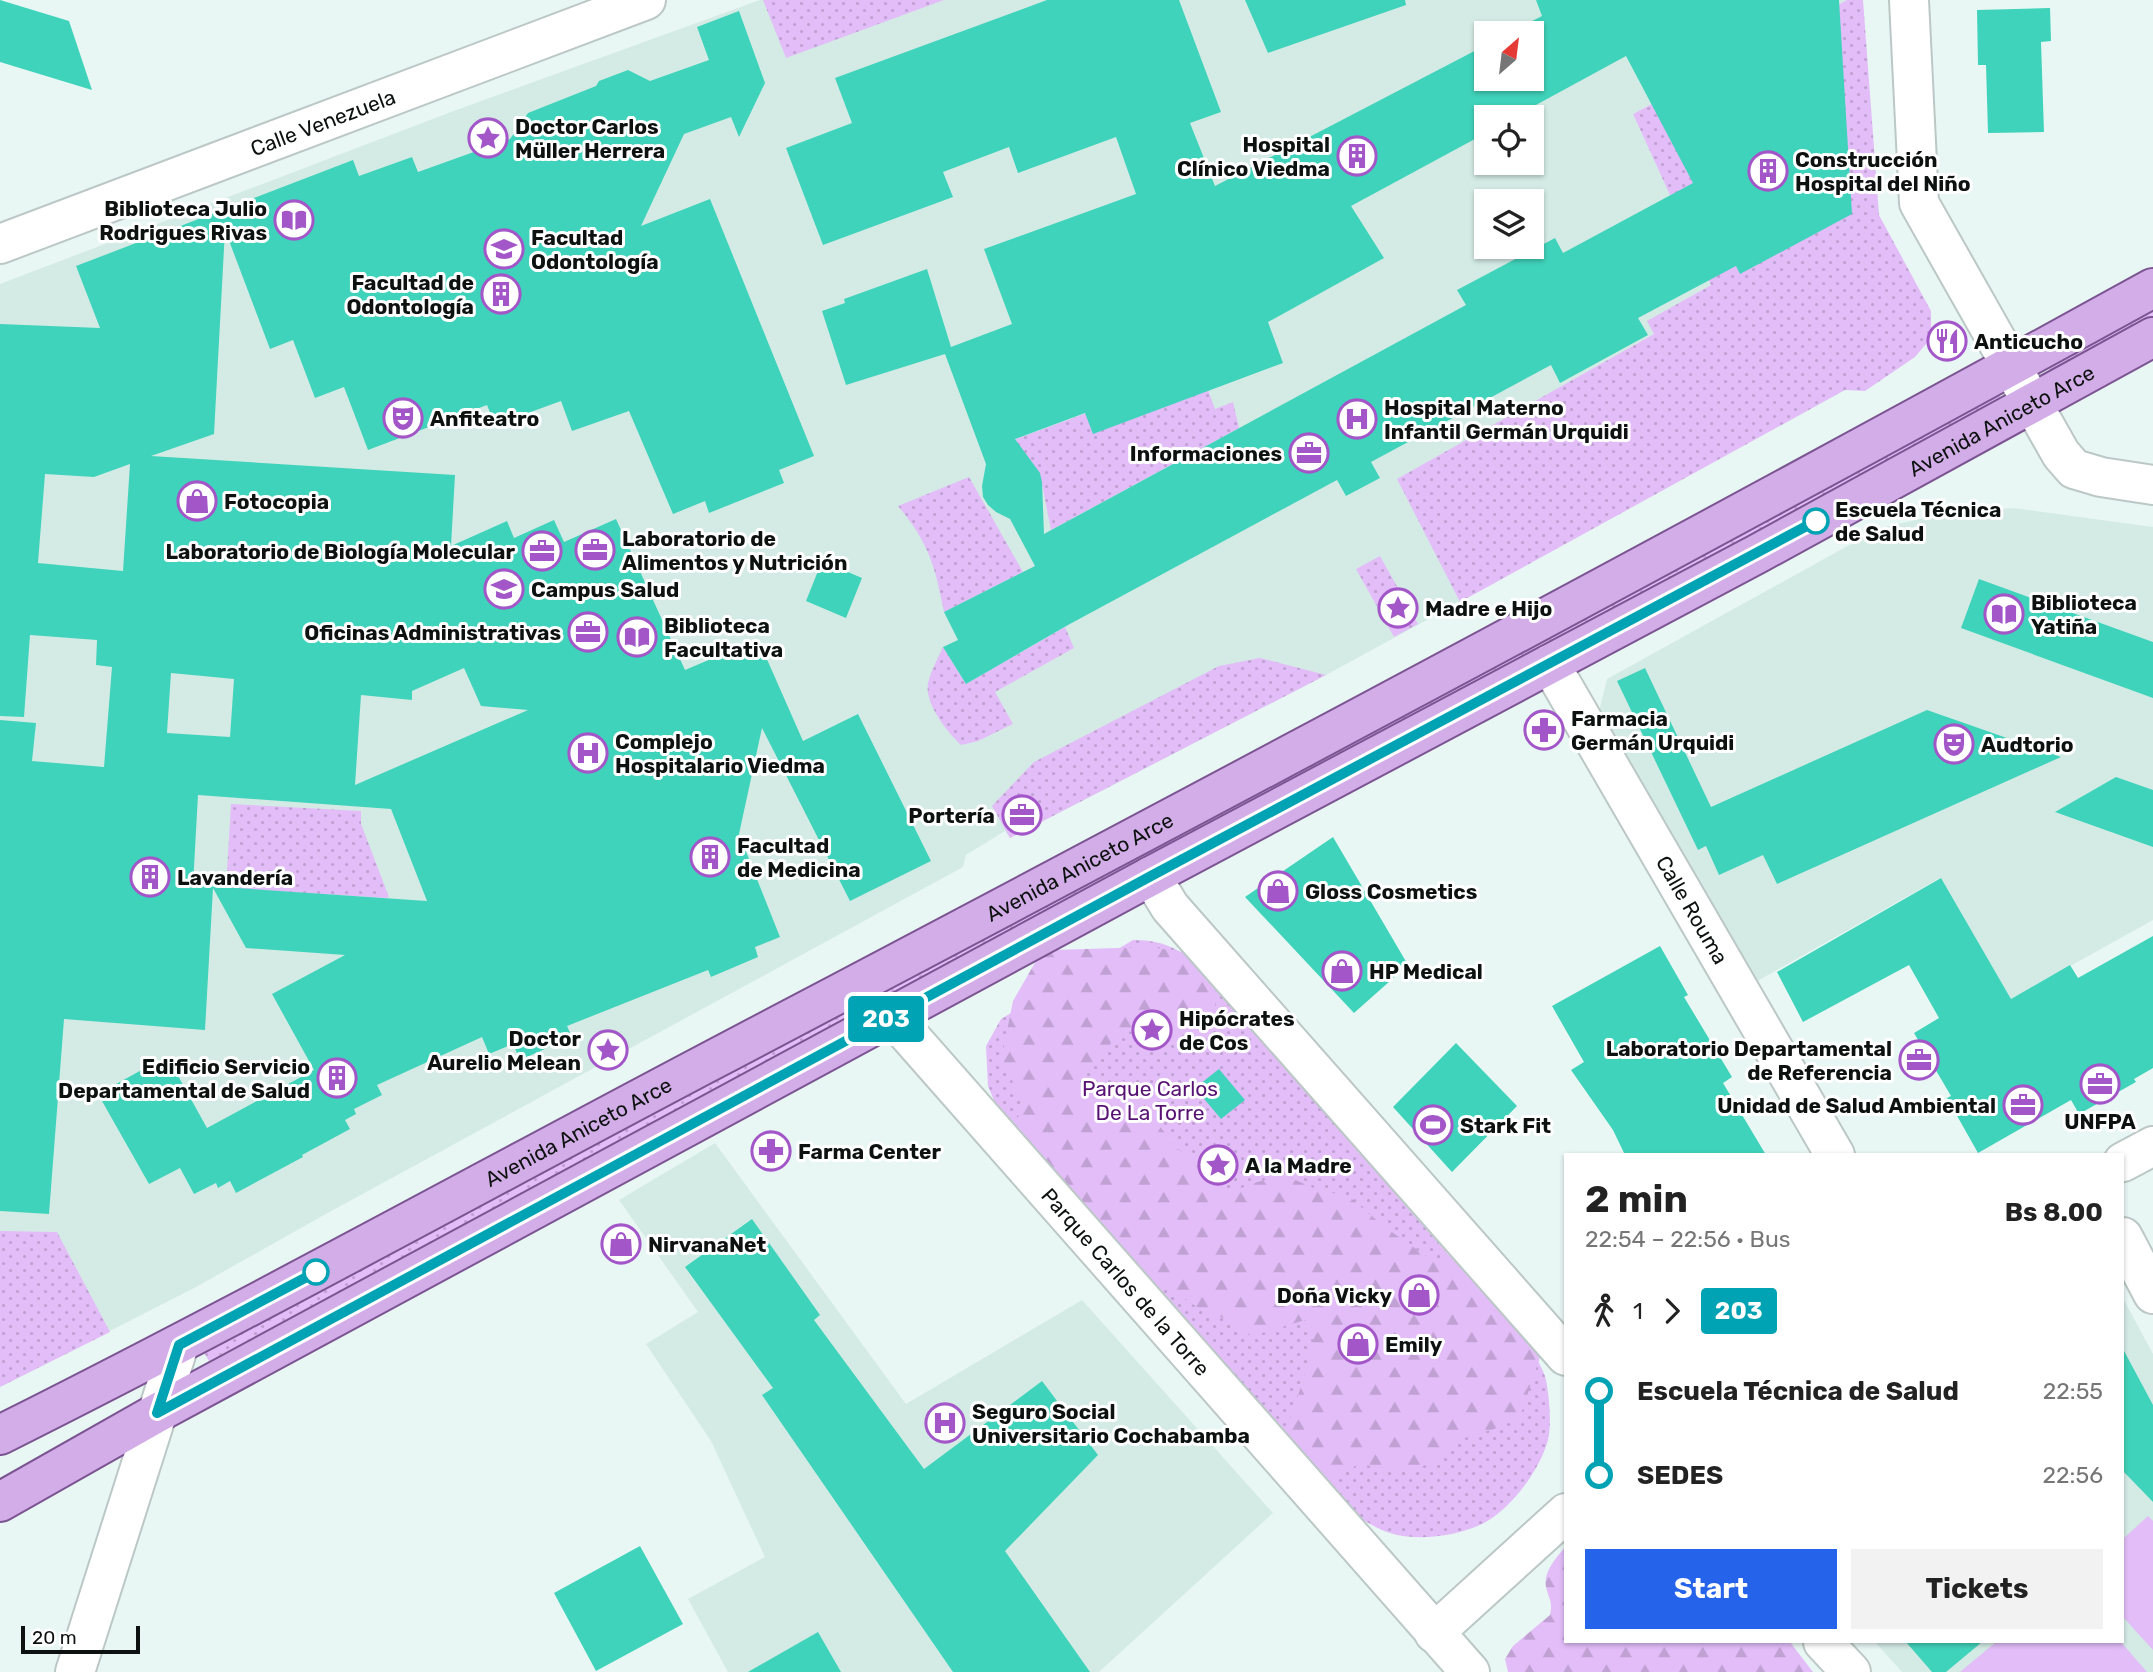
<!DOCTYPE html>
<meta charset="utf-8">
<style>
:root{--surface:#fff;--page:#f2f2f2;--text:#222;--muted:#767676;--accent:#2563eb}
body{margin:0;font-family:Rubik,sans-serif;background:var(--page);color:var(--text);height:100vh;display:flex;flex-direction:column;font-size:26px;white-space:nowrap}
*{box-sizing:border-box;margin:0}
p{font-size:23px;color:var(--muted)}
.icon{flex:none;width:38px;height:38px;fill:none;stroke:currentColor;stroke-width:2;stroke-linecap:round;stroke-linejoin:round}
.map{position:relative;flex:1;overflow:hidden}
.panel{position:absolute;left:1564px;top:1153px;width:560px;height:490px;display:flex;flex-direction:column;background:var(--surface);border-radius:0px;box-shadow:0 2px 5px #0004}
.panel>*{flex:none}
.badge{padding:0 14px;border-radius:5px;font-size:24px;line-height:46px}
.needle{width:46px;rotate:28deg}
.fabs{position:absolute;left:1474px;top:21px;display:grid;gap:14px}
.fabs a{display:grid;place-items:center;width:70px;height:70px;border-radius:0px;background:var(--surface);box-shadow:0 2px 5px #0004;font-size:35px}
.scale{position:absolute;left:21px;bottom:18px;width:119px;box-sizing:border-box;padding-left:7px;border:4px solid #0d1211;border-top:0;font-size:19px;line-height:24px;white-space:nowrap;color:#0d1211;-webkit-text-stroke:5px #fff;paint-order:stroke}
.map>.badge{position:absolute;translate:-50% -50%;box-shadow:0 0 0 4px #fff}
.legs{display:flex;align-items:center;gap:10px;height:77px;padding:0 21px;font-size:23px}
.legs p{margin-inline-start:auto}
.overview{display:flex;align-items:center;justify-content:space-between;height:119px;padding:0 21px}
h1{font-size:38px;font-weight:700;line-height:52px}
.button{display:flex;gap:14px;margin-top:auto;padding:14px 21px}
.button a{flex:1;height:80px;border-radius:0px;background:var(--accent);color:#fff;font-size:28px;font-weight:700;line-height:80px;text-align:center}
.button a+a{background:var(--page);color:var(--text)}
ul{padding:0 21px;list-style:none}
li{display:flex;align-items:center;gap:24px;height:84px;font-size:26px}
li i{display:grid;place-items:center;width:10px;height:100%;margin:0 9px;background:currentColor}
li i::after{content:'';width:18px;height:18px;margin:-9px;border:5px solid;border-radius:50%;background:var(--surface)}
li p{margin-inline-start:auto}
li:first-child i{background:linear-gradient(#0000 50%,currentColor 0)}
li:last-child i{background:linear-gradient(currentColor 50%,#0000 0)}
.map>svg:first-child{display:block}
.built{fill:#d4ebe5;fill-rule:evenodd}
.grass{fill:url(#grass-dots)}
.forest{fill:url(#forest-firs)}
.pitch{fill:#e2bdf8}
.building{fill:#40d3bb;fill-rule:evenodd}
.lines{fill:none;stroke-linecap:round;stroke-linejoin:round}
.minor-casing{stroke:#bbc8c5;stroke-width:42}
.major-casing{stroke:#7b5492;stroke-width:42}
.minor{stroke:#fff;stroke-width:38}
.major{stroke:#d3ade7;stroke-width:38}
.line-1-casing{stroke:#fff;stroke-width:16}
.line-1{stroke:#00a3b4;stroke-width:10}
.stop-1-dot{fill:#fff;stroke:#00a3b4;stroke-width:3.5}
.labels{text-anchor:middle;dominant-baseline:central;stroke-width:6;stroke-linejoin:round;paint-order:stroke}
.street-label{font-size:21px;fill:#0d1211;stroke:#fff}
.poi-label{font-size:21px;font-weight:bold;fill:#0d1211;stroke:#fff;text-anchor:start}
.stop-label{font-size:21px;font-weight:bold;fill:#0d1211;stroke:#fff;text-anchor:start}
.park-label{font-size:21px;fill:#571273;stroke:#fff}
</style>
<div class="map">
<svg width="2153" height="1672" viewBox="0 0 2153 1672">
<defs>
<pattern id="grass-dots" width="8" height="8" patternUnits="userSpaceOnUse" patternTransform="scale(1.75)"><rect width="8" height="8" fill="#e2bdf8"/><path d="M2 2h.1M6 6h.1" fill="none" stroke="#c1a1d4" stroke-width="1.8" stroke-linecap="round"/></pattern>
<pattern id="forest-firs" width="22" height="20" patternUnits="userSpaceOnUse" patternTransform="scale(1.75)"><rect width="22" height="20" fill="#e2bdf8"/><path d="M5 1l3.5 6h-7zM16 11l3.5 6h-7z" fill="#c1a1d4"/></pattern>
</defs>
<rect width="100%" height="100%" fill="#e9f7f4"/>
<g class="built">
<path d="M760,0H1847L1633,114L1711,285L1648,321L1654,334L1398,479L1460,602L1326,675L1010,838L1005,831L966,855L963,867L324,1215L196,1287L0,1387V284L451,112ZM1486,33H1531V79H1486ZM1486,117H1531V163H1486ZM1486,201H1531V247H1486Z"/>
<path d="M2013,508L2153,527V920L2011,999L1940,878L1754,983L1598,715L1607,679L1880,528L1946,513Z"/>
<path d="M715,1143L906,1404L1082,1300L1273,1513L1099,1672H728L688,1599L765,1557L711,1441L646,1344L698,1312L619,1200Z"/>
<path d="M2123,1298L2153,1354V1672H1902L1875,1642H2123Z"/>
</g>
<g class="grass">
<path d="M763,0H944L786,58Z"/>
<path d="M1847,0H1863L1879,215L1931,311V338L1915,357L1865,391L1845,390L1460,602L1397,479L1654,334L1647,321L1711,285L1633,114Z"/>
<path d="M2153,304V317L2051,373L2046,363Z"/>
<path d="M1201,371L1215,409L1233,402L1239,428L1051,530L1040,474L1019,457L1016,439Z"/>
<path d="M1998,393L2004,403L209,1361L203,1351Z"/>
<path d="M969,477L1023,572L944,612C935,566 929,543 898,506Z"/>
<path d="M1380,556L1418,624L1394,637L1356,569Z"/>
<path d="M1065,627L1074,648L995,692L1013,724L978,741L961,745C947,732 924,703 928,683C931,671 938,658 943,647L966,684Z"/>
<path d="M1260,658L1326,675L1010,838L992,806L1034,762L1219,666Z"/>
<path d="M231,804L361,811V824L389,897L386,898L226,888Z"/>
<path d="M1133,940C1155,940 1169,944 1187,956L1534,1352C1537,1360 1542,1368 1545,1376C1549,1392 1552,1424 1548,1440C1540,1470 1511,1509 1484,1523C1458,1536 1418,1542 1390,1533C1371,1527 1356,1515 1340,1503L1001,1117L988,1086L986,1046L1001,1019Z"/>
<path d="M0,1231L57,1232L110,1332L0,1387Z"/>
</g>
<g class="forest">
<path d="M1151,947L1195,954L1216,978L1215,1017L1202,1036L1179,1045L1121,1029L1101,1057L1075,1076L1089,1099L1120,1080L1154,1090L1157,1123L1177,1148L1231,1193L1250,1184L1284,1175L1318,1190L1348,1196L1386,1228L1429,1258L1475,1264L1542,1351L1520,1417L1494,1429L1461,1439L1433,1463L1404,1471L1358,1464L1318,1491L1279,1448C1294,1410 1307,1372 1315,1332L1305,1320L1252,1336L1226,1319L1197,1307L1173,1290L1101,1274L1011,1137L1022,1106L1012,1080L1001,1061L1013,1001L1036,961L1052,950Z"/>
<path d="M1566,1546V1642H1790L1813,1672H1508L1505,1659L1513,1646L1550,1615C1553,1601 1549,1600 1546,1587C1543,1571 1557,1557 1566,1546Z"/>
</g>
<g class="pitch">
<path d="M2148,1516L2153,1521V1650L2123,1617V1539Z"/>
<path d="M1996,1642H2121L2147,1672H1960Z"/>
</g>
<g class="building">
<path d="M0,0L69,21L92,90L0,62Z"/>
<path d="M1047,0H1179L1221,112L1190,123L1215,186L1486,45V79H1531V33H1509L1542,16L1536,0H1839L1852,214L1740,274L1736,266L1638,318L1648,335L1560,383L1551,365L1371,462L1380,478L1346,496L1337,480L1068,625L966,684L943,647L958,640L944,612L1035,566L1010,519L996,512L988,505L983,497L982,486L986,464L945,354L846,385L822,311L845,303L844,299L927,269L951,347L1012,324L984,249L1136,194L1116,137L1018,173L1009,147L943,172L953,197L823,245L786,148L852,123L835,78ZM1626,56L1693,183L1563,253L1555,238L1457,290L1466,305L1044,534L1042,482L1040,473L1015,439L1085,413L1093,434L1283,363L1268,322L1384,258L1351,206L1486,133V117H1514Z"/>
<path d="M1245,0H1405L1406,5L1268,53Z"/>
<path d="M2050,8L2051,41L2041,42L2044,132L1988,133L1986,65H1978L1977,10Z"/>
<path d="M739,11L765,83L739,137L731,117L684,134L641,226L710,199L814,456L779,470L784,483L709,513L705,501L673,514L629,411L572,431L561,401L495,425L487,405L368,450L344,387L315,398L293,340L270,349L225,230L214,434L151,456L455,475L451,546L507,521L514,538L554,520L564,542L616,519L685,670L758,639L803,741L858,714L931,861L850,901L762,728L739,834L780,937L755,947L758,957L711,977L708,970L567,1026L572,1037L520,1060L513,1044L489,1054L482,1037L377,1085L382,1095L354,1109L356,1114L345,1120L350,1129L302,1155L303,1157L236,1193L230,1181L218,1188L216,1183L194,1194L180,1168L149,1184L98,1094L167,1056L207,1128L314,1070L272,994L345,955L246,948L213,888L205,1030L64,1019L49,1214L0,1211V720L36,723L32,761L104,767L112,667L96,665L97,640L30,635L24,717L0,716V324L100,328L76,266L353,160L359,176L412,157L418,172L510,139L528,113L596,86L599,81L628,70L650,81L709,60L697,27ZM130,464L123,571L38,563L45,474L94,477ZM464,668L481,706L528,710L355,785L361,695L412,700V691ZM171,673L234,679L230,737L167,733ZM198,795L391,809L427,901L193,885Z"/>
<path d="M822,561L862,578L846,618L806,601Z"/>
<path d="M1979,579L2153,642V698L1961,628Z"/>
<path d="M1645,668L1711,807L1927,710L2061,757L1777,884L1763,855L1719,875L1706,846L1698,850L1617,681Z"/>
<path d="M2116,777L2153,790V847L2055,812Z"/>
<path d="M1333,837L1408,965L1354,1013L1245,897Z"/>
<path d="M1941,878L2011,999L2070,965L2078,978L2153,936V1068L2134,1079L2136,1082L2079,1114L2071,1100L1978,1153L1947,1098L1951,1096L1914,1033L1939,1018L1909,965L1803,1022L1777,972Z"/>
<path d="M1660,946L1688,995L1684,997L1732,1077L1723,1083L1766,1155H1625L1613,1130L1571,1070L1584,1062L1552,1006Z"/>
<path d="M1456,1043L1517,1106L1452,1172L1393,1107Z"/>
<path d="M1219,1069L1245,1100L1221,1119L1195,1088Z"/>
<path d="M752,1219L820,1315L814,1320L924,1469L1042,1381L1098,1455L1005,1551L1090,1672H953L762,1395L773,1388L685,1267Z"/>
<path d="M2123,1349L2153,1405V1502L2123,1471Z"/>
<path d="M640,1546L683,1624L596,1671L554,1593Z"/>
<path d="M818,1632L841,1672H748Z"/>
<path d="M1906,1642H1982L1946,1672H1932Z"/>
</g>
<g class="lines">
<g class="minor-casing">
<g id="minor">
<path d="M1909,0L1919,203L2061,454L2074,469L2101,477L2153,485"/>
<path id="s1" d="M0,244L646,0"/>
<path id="s2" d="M1550,664L1835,1155"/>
<path d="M1151,876L1170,907L1566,1356"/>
<path id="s3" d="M892,1016L1470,1672"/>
<path d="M2123,1162L2153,1146"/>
<path d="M2123,1237L2153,1294"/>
<path d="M1434,1633L1566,1513"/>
<path d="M1823,1642L1851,1672"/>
<path d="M75,1672L179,1345"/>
</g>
</g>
<g class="major-casing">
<g id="major">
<path id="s4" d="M0,1435C238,1316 470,1188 705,1064C1190,809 1673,552 2153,288"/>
<path id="s5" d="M0,1502L157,1413L1151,876L1757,554L2153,337"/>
</g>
</g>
<use href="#minor" class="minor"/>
<use href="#major" class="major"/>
</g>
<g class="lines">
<g class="line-1-casing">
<path id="line-1" d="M316,1272L179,1345L157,1413L1151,876L1816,521"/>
</g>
<use href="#line-1" class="line-1"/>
</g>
<defs>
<g id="sight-ring" transform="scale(2.0125)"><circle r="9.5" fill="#fff" stroke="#a256c8" stroke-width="1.5"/><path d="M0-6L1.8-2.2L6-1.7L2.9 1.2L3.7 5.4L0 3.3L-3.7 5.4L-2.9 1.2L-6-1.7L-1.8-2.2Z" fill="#a256c8"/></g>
<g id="building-ring" transform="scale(2.0125)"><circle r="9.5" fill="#fff" stroke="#a256c8" stroke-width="1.5"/><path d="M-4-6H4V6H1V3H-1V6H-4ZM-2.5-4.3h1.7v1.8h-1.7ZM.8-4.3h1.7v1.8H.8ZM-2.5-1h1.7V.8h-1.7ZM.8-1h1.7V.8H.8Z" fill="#a256c8"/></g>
<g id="library-ring" transform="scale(2.0125)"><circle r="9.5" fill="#fff" stroke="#a256c8" stroke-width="1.5"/><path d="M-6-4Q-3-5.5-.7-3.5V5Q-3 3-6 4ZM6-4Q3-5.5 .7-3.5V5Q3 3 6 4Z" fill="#a256c8"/></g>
<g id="university-ring" transform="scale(2.0125)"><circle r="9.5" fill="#fff" stroke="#a256c8" stroke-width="1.5"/><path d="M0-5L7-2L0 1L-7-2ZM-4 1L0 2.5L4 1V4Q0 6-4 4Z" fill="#a256c8"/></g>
<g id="restaurant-ring" transform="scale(2.0125)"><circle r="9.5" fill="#fff" stroke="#a256c8" stroke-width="1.5"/><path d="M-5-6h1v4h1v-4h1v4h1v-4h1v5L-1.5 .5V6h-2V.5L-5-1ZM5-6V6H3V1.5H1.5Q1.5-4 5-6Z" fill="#a256c8"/></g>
<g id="theatre-ring" transform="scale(2.0125)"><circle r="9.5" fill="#fff" stroke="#a256c8" stroke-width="1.5"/><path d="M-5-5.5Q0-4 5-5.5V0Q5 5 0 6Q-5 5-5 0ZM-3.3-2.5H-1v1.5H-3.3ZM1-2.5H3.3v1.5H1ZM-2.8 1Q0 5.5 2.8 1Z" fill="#a256c8"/></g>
<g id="hospital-ring" transform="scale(2.0125)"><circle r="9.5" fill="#fff" stroke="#a256c8" stroke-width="1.5"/><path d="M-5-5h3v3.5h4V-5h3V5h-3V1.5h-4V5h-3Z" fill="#a256c8"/></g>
<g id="office-ring" transform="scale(2.0125)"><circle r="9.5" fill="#fff" stroke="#a256c8" stroke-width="1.5"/><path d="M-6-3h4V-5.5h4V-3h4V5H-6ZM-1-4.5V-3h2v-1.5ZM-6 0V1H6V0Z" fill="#a256c8"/></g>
<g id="shop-ring" transform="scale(2.0125)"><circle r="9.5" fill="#fff" stroke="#a256c8" stroke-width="1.5"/><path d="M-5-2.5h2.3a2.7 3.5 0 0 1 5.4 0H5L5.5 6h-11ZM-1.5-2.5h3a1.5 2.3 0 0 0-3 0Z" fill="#a256c8"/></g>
<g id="pharmacy-ring" transform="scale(2.0125)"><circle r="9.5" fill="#fff" stroke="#a256c8" stroke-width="1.5"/><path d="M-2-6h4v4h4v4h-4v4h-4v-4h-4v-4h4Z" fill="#a256c8"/></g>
<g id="stadium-ring" transform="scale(2.0125)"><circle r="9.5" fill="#fff" stroke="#a256c8" stroke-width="1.5"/><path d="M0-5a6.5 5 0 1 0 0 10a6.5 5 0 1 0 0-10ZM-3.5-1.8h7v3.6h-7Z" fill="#a256c8"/></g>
</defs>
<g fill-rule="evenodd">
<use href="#sight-ring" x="488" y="138"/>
<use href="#building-ring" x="1357" y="156"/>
<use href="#building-ring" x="1768" y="171"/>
<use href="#library-ring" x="294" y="220"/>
<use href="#university-ring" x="504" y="249"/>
<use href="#building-ring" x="501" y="294"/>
<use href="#restaurant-ring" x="1947" y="341"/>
<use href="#theatre-ring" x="403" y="418"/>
<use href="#hospital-ring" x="1357" y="419"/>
<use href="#office-ring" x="1309" y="453"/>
<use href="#shop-ring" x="197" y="501"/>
<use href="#office-ring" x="595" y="550"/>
<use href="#office-ring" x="542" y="551"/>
<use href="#university-ring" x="504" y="589"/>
<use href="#sight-ring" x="1398" y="608"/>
<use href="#library-ring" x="2004" y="614"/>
<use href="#office-ring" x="588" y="632"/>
<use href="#library-ring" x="637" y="637"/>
<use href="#pharmacy-ring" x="1544" y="730"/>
<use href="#theatre-ring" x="1954" y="744"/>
<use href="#hospital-ring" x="588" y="753"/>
<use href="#office-ring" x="1022" y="815"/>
<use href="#building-ring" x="710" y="857"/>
<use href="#building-ring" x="150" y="877"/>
<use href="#shop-ring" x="1278" y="891"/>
<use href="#shop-ring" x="1342" y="971"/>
<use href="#sight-ring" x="1152" y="1030"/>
<use href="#sight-ring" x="608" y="1050"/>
<use href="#office-ring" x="1919" y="1060"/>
<use href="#building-ring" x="337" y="1078"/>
<use href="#office-ring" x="2100" y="1084"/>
<use href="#office-ring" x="2023" y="1105"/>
<use href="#stadium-ring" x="1433" y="1125"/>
<use href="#pharmacy-ring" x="771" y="1151"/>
<use href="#sight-ring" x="1218" y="1165"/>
<use href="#shop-ring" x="621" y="1244"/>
<use href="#shop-ring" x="1419" y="1295"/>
<use href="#shop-ring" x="1358" y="1344"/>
<use href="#hospital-ring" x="945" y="1423"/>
</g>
<g class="stop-1-dot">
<circle cx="1816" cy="521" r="12"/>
<circle cx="316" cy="1272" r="12"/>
</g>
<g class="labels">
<g class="street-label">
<text stroke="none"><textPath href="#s1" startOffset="345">Calle Venezuela</textPath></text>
<text stroke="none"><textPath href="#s5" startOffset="2275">Avenida Aniceto Arce</textPath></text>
<text stroke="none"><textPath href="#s4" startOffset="1220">Avenida Aniceto Arce</textPath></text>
<text stroke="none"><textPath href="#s2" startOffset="284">Calle Rouma</textPath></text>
<text stroke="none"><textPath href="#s4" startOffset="653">Avenida Aniceto Arce</textPath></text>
<text stroke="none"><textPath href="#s3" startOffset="354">Parque Carlos de la Torre</textPath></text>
</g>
<g class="poi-label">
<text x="515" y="126">Doctor Carlos<tspan x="515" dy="24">Müller Herrera</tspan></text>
<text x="1330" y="144" text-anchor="end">Hospital<tspan x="1330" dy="24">Clínico Viedma</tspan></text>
<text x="1795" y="159">Construcción<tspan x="1795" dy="24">Hospital del Niño</tspan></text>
<text x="267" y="208" text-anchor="end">Biblioteca Julio<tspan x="267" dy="24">Rodrigues Rivas</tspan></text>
<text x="531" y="237">Facultad<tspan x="531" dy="24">Odontología</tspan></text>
<text x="474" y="282" text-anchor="end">Facultad de<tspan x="474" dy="24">Odontología</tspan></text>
<text x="1974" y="341">Anticucho</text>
<text x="1384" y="407">Hospital Materno<tspan x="1384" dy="24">Infantil Germán Urquidi</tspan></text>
<text x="430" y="418">Anfiteatro</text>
<text x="1282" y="453" text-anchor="end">Informaciones</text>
<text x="224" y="501">Fotocopia</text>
<text x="622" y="538">Laboratorio de<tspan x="622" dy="24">Alimentos y Nutrición</tspan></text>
<text x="515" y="551" text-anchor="end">Laboratorio de Biología Molecular</text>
<text x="531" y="589">Campus Salud</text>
<text x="2031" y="602">Biblioteca<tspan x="2031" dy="24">Yatiña</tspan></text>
<text x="1425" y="608">Madre e Hijo</text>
<text x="664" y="625">Biblioteca<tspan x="664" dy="24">Facultativa</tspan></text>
<text x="561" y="632" text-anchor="end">Oficinas Administrativas</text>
<text x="1571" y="718">Farmacia<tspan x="1571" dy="24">Germán Urquidi</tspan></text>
<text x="615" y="741">Complejo<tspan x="615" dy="24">Hospitalario Viedma</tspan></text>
<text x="1981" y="744">Audtorio</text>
<text x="995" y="815" text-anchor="end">Portería</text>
<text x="737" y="845">Facultad<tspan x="737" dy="24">de Medicina</tspan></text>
<text x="177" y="877">Lavandería</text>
<text x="1305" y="891">Gloss Cosmetics</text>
<text x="1369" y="971">HP Medical</text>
<text x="1179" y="1018">Hipócrates<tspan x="1179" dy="24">de Cos</tspan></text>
<text x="581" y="1038" text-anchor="end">Doctor<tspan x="581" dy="24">Aurelio Melean</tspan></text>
<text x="1892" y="1048" text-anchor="end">Laboratorio Departamental<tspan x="1892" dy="24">de Referencia</tspan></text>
<text x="310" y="1066" text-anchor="end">Edificio Servicio<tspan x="310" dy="24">Departamental de Salud</tspan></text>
<text x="1996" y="1105" text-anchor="end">Unidad de Salud Ambiental</text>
<text x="2100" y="1121" text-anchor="middle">UNFPA</text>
<text x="1460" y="1125">Stark Fit</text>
<text x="798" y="1151">Farma Center</text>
<text x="1245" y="1165">A la Madre</text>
<text x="648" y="1244">NirvanaNet</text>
<text x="1392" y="1295" text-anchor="end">Doña Vicky</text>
<text x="1385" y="1344">Emily</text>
<text x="972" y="1411">Seguro Social<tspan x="972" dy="24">Universitario Cochabamba</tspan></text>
</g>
<g class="stop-label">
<text x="1835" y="509">Escuela Técnica<tspan x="1835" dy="24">de Salud</tspan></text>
</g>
<g class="park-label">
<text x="1150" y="1088">Parque Carlos<tspan x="1150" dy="24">De La Torre</tspan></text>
</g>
</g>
</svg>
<div class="fabs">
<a><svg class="needle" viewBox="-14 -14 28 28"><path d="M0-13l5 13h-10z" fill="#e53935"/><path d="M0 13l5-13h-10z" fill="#767676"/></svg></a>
<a><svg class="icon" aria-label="locate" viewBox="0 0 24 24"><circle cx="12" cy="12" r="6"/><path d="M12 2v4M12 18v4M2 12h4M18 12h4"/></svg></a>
<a><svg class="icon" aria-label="layers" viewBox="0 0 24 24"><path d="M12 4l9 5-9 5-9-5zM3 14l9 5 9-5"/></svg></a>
</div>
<div class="scale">20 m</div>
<b class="badge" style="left:886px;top:1019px;background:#00a3b4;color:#fff">203</b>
<section class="panel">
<div class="overview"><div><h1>2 min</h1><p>22:54 – 22:56 · Bus</p></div><b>Bs 8.00</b></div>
<div class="legs"><svg class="icon" aria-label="walk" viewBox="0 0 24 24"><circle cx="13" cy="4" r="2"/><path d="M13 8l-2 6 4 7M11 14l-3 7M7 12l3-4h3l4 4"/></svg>1<svg class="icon" aria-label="forward" viewBox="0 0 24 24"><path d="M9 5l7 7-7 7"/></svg><b class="badge" style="background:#00a3b4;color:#fff">203</b></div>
<ul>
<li><i style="color:#00a3b4"></i><b>Escuela Técnica de Salud</b><p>22:55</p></li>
<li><i style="color:#00a3b4"></i><b>SEDES</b><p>22:56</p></li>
</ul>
<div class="button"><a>Start</a><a>Tickets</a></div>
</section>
</div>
